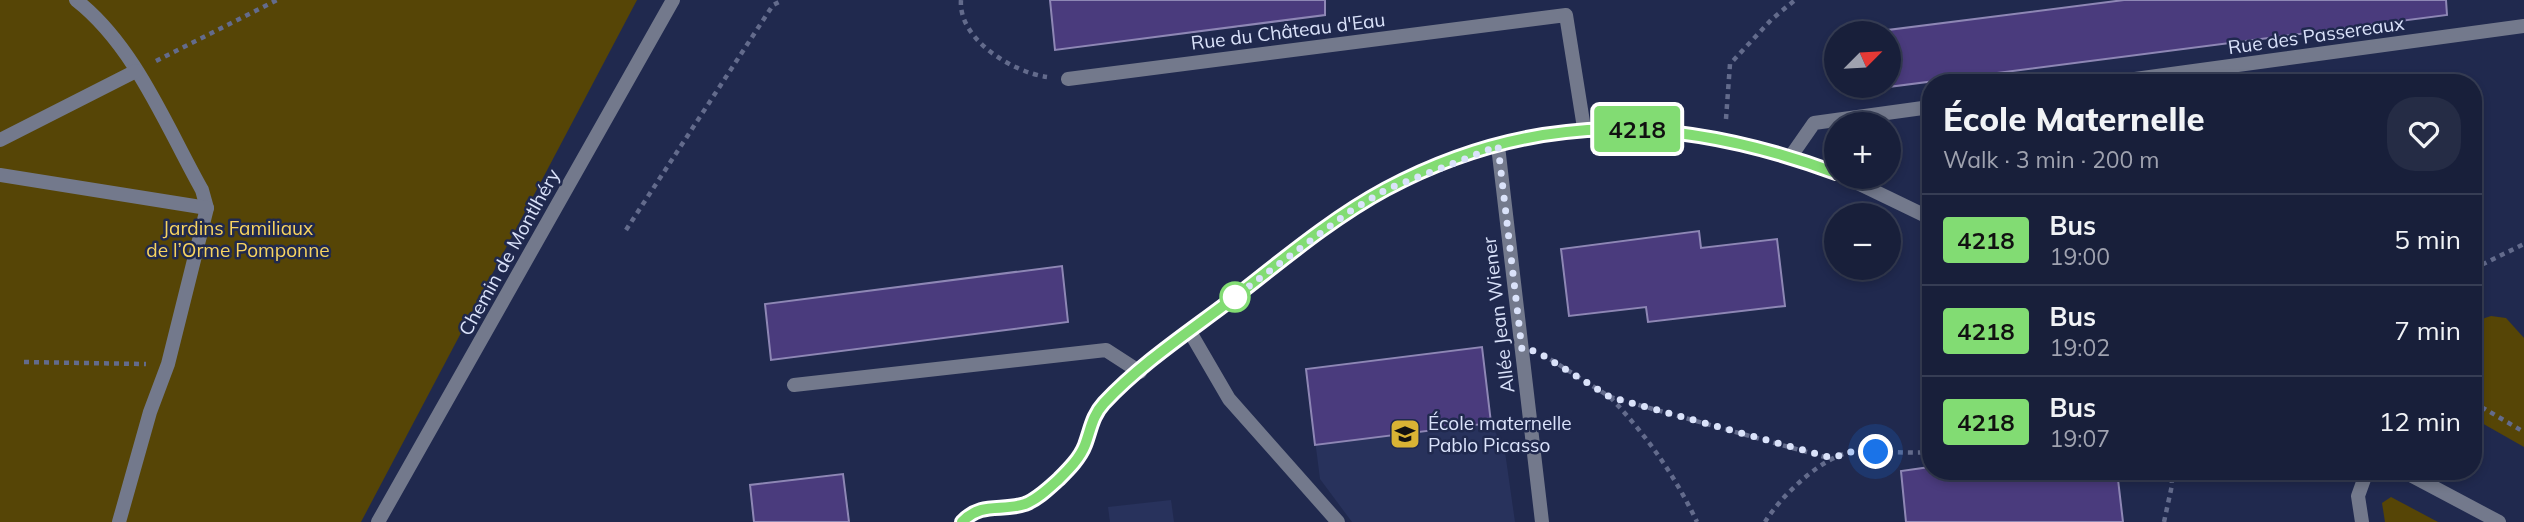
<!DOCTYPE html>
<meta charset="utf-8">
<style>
:root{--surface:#181f3a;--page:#252c45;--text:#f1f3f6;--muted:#9fa2af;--line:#363d54}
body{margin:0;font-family:Mulish,sans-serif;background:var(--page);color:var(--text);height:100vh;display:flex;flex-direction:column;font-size:26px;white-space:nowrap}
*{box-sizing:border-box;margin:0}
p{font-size:23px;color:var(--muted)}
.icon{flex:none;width:38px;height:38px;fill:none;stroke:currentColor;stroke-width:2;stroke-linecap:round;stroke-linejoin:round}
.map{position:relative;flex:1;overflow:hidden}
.side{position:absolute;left:1922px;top:74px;width:560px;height:406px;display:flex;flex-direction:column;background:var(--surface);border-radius:28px;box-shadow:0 4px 10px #0003,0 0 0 2px var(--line)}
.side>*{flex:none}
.badge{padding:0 14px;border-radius:5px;font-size:24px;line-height:46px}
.needle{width:46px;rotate:66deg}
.fabs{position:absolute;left:1824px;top:21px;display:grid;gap:14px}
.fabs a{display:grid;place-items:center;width:77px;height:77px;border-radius:50%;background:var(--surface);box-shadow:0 4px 10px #0003,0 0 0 2px var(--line);font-size:35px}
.you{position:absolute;width:35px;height:35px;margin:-18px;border:5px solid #fff;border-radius:50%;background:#1a73e8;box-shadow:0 0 0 10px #1a73e833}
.map>.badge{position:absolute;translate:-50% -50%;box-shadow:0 0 0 4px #fff}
.round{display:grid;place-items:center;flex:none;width:74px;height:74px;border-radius:28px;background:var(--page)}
.overview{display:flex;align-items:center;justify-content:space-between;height:119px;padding:0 21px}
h1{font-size:33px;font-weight:800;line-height:52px}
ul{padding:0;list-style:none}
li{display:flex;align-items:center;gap:21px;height:91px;padding:0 21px;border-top:2px solid var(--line)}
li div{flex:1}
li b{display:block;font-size:26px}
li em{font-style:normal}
li .badge{min-width:77px;font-weight:700;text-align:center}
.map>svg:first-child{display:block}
.built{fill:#28325c}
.green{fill:#564506}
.building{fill:#4a3b7d;stroke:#8e87b5;stroke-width:2}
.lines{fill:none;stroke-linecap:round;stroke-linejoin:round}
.path{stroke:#636b8c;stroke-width:4.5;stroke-dasharray:5 5;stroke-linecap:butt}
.lane{stroke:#73798c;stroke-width:14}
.street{stroke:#73798c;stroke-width:14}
.line-casing{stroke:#fff;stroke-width:16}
.line{stroke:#82dc73;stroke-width:10}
.walk{stroke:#dae2fa;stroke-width:7;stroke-dasharray:0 12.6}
.stop-dot{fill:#fff;stroke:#82dc73;stroke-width:3.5}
.labels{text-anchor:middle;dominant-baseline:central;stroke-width:5;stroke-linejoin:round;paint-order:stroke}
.street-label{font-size:19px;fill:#dae2fa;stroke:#20294e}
.park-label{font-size:19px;fill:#f7d360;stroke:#20294e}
.poi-label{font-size:19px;fill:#dae2fa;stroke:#20294e;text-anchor:start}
</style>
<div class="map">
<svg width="2524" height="522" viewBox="0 0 2524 522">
<rect width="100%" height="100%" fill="#20294e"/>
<g class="built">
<path d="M1482,347L1491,423L1505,452L1515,522H1352L1320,479L1306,369Z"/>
<path d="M1171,500L1174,522H1110L1108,507Z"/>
</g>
<g class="green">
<path d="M0,0H637L361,522H0Z"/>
<path d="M2491,316L2506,318L2524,338V447L2473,418V322Z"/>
<path d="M2391,497L2438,522H2385L2382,503Z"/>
</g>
<g class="building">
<path d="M1050,0H1325V15L1055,50Z"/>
<path d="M2124,0H2446L2447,15L1888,87V30Z"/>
<path d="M1699,231L1701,248L1777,239L1785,306L1648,322L1646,307L1569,316L1561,249Z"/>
<path d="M1062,266L1068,322L771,360L765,304Z"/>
<path d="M1482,347L1491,423L1315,445L1306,369Z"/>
<path d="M1930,467V471H2117L2123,522H1906L1901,471Z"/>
<path d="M843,474L849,522H754L750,485Z"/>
</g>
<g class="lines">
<g class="path">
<path d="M961,0C958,39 1012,72 1047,77"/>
<path d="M156,61L277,0"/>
<path d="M1726,119L1730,64L1772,19L1795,0"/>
<path d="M626,230L773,5L783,0"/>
<path d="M2473,269L2524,244"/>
<path d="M1542,354L1610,397L1832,459"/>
<path d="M24,362L146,364"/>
<path d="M1610,397C1647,436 1674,474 1697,522"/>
<path d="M2473,402L2524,432"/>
<path d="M1765,522C1780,497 1823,455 1853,452C1879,450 1905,454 1930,452"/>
<path d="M2164,522L2172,485L2171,471"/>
</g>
<g class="lane">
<path d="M76,0C135,46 166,126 202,190L207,208L168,364L150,412L119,522"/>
<path d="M2113,82L2524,26"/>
<path d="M0,140L136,71"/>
<path d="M1498,146L1542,522"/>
<path d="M1791,156L1814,123L1930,107"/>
<path d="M0,175L207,208"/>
<path d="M1190,332L1229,399L1338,522"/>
<path d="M2362,522L2358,496L2367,471"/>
</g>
<g class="street">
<path d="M1068,79L1566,15L1584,128"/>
<path d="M1845,177L1930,218"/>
<path d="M794,385L1106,350L1140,372"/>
<path d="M2403,471L2499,522"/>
<path d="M378,522L673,0"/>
<path d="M962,522C982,501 1002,512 1025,504C1038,499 1049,488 1059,479C1069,469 1080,458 1085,445C1091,429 1092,416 1104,403C1143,361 1195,328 1240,293C1286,257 1334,217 1386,189C1535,110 1681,114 1836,173"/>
</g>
</g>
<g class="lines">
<g class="line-casing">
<path id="line" d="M962,522C982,501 1001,512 1025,504C1038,499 1049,488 1059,479C1069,469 1080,458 1085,445C1091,429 1092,416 1104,403C1143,361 1195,328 1240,293C1286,257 1334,217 1386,189C1536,109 1680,115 1836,173"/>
</g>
<use href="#line" class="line"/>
<path class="walk" d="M1235,297L1232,299L1349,212L1387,189L1498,146L1522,350L1536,351L1610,397L1832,458L1851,452H1876"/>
</g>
<defs>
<g id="school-square" transform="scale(1.575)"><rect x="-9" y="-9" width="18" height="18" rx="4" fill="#d9b334" stroke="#20294e"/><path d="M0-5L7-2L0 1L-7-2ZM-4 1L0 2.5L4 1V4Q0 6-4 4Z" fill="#111"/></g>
</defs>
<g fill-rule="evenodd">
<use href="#school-square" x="1405" y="434"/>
</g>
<circle class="stop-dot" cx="1235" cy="297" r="14"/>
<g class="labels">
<g class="street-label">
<text transform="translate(1288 31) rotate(-7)">Rue du Château d'Eau</text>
<text transform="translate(2316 35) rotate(-8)">Rue des Passereaux</text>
<text transform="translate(509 252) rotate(-61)">Chemin de Montlhéry</text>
<text transform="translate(1498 315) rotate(-97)">Allée Jean Wiener</text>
</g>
<g class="park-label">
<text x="238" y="228">Jardins Familiaux<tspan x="238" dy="22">de l’Orme Pomponne</tspan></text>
</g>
<g class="poi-label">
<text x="1428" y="423">École maternelle<tspan x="1428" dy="22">Pablo Picasso</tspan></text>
</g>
</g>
</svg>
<div class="fabs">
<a><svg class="needle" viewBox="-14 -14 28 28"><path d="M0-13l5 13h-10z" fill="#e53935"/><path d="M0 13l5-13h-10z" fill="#9fa2af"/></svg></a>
<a>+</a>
<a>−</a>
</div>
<div class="you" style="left:1876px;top:452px"></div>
<b class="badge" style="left:1637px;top:129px;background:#82dc73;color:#111">4218</b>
<section class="side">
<div class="overview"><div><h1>École Maternelle</h1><p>Walk · 3 min · 200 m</p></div><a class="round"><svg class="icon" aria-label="heart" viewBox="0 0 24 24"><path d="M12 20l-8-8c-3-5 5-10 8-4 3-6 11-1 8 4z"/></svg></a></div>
<ul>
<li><span class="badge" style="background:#82dc73;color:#111">4218</span><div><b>Bus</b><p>19:00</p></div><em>5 min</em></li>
<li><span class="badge" style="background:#82dc73;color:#111">4218</span><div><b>Bus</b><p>19:02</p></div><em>7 min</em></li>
<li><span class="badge" style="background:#82dc73;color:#111">4218</span><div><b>Bus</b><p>19:07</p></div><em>12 min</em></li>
</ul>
</section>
</div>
